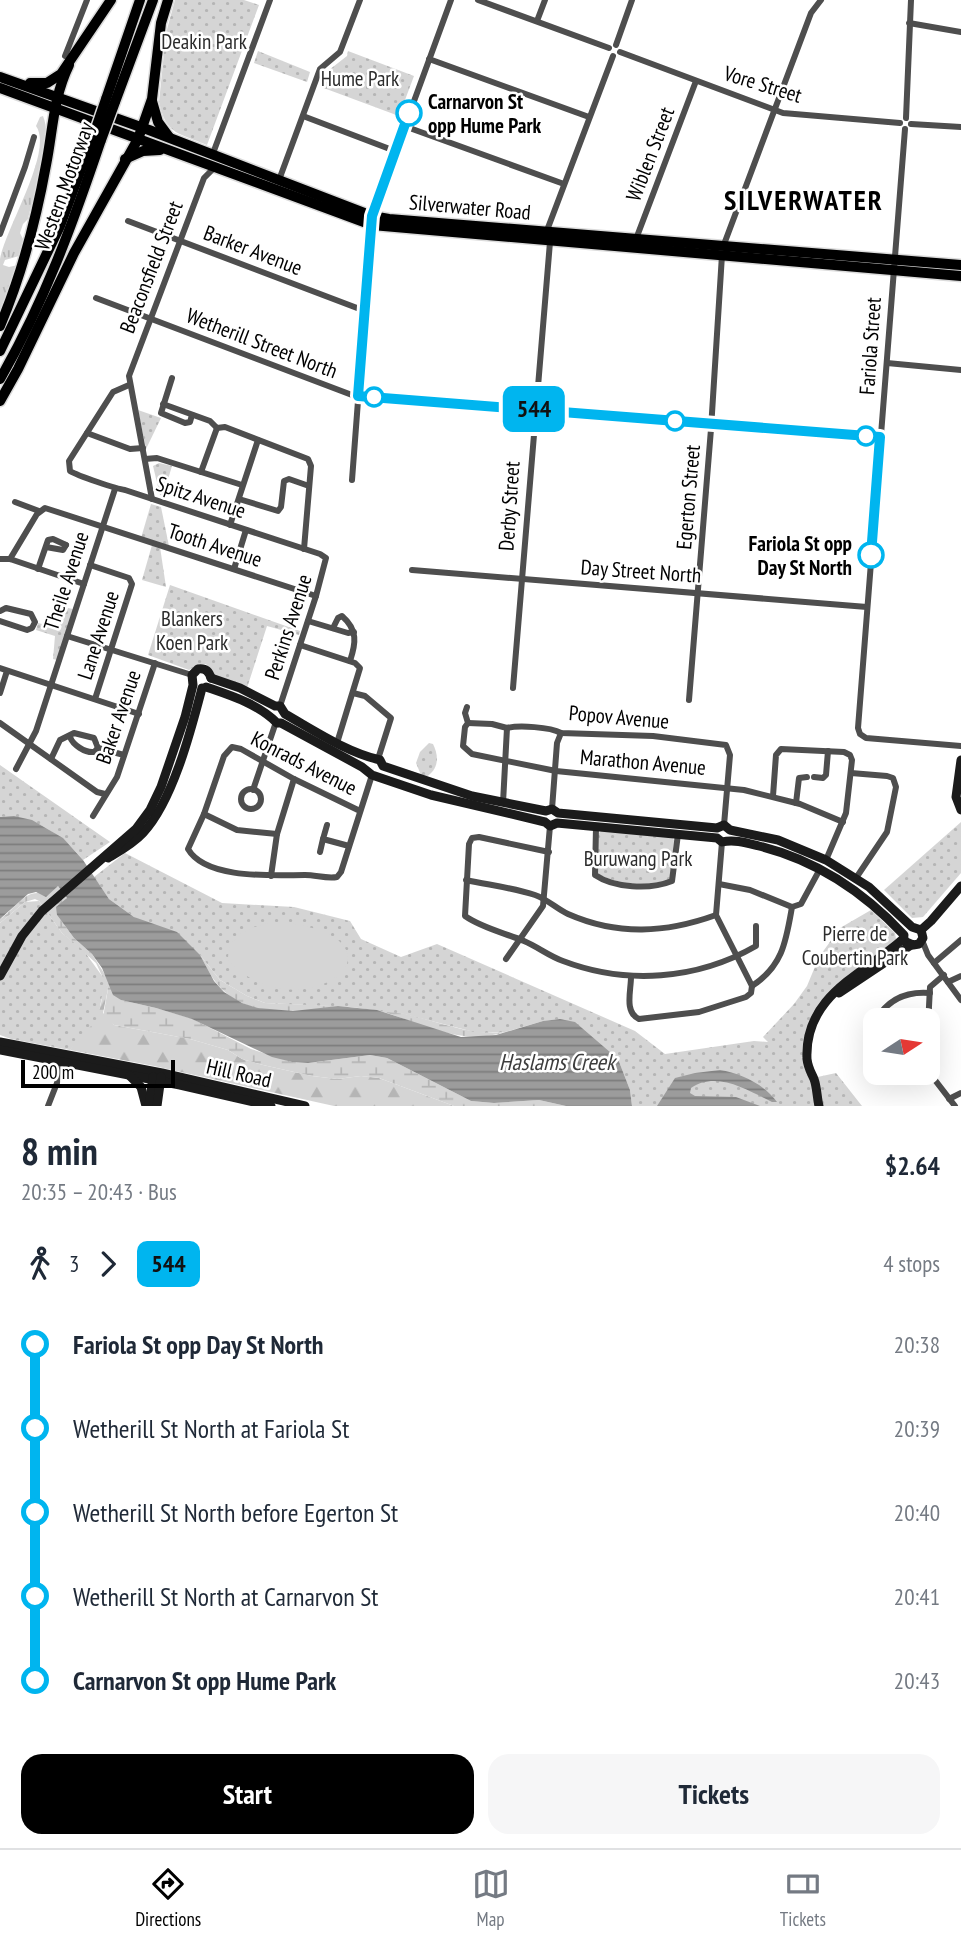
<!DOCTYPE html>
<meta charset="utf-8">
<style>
:root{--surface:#fff;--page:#f6f6f7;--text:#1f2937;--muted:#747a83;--line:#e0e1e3;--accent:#000}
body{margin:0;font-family:"PT Sans Narrow",sans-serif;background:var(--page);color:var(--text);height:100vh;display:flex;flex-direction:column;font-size:26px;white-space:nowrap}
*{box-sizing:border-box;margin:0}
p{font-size:23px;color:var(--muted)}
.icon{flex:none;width:38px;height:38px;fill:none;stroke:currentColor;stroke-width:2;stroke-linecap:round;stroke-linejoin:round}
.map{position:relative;height:1106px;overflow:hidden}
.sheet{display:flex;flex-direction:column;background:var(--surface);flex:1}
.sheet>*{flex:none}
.badge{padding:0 14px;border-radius:10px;font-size:24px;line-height:46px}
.needle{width:46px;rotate:78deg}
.fabs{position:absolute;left:863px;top:1008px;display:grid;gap:14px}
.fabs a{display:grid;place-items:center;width:77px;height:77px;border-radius:14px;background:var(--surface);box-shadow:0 7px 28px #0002;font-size:35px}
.scale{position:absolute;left:21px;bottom:18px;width:154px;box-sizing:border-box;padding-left:7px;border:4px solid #000;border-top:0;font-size:19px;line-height:24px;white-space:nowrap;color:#000;-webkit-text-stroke:5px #fff;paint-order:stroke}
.map>.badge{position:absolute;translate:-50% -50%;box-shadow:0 0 0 4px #fff}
.legs{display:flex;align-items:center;gap:10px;height:77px;padding:0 21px;font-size:23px}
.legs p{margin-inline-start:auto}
.headline{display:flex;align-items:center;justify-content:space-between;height:119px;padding:0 21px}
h1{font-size:38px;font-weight:600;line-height:52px}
.primary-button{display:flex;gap:14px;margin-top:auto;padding:14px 21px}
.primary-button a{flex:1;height:80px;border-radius:21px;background:var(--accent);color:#fff;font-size:28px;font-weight:600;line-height:80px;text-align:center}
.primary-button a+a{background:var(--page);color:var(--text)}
ul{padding:0 21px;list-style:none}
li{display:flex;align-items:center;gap:24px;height:84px;font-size:26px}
li i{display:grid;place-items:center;width:10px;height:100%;margin:0 9px;background:currentColor}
li i::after{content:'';width:18px;height:18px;margin:-9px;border:5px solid;border-radius:50%;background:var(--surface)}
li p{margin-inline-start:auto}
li:first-child i{background:linear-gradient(#0000 50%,currentColor 0)}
li:last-child i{background:linear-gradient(currentColor 50%,#0000 0)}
.tabs{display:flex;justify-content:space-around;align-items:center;height:98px;border-top:2px solid var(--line);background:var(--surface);font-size:19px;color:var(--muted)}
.tabs a{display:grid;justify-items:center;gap:4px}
.tabs .selected{color:var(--accent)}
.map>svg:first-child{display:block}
.grass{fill:url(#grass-tufts)}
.forest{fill:url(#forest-firs)}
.wetland{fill:url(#wetland-marsh)}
.park{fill:url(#park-dots)}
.pitch{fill:#d5d5d5}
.water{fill:url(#water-rules)}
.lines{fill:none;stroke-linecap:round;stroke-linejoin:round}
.highway-casing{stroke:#dbdbdb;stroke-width:13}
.street{stroke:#4e4e4e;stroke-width:6}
.secondary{stroke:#1b1b1b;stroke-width:9}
.highway{stroke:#000;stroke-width:10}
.highway-bridge-casing{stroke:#dbdbdb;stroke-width:13;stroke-linecap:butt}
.highway-bridge{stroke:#000;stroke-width:10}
.line-1-casing{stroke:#fff;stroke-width:16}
.line-1{stroke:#00b5ef;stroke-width:10}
.stop-1-dot{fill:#fff;stroke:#00b5ef;stroke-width:3.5}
.labels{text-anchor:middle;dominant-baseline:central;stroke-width:5;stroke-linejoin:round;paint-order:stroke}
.park-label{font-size:21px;fill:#2c2c2c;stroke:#fff}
.street-label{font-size:21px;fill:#000;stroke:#fff}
.stop-label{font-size:21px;font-weight:bold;fill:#000;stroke:#fff;text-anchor:start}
.water-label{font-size:23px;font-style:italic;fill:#3d3d3d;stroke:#fff}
.district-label{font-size:28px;font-weight:bold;letter-spacing:2px;fill:#000;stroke:#fff}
</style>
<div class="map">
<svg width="961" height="1106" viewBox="0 0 961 1106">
<defs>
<pattern id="grass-tufts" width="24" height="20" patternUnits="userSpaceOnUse" patternTransform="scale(1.75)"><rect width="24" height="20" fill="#d5d5d5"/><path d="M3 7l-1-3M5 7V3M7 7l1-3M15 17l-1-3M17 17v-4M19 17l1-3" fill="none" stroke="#b5b5b5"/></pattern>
<pattern id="forest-firs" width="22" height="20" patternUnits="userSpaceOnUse" patternTransform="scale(1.75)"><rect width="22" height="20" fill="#d5d5d5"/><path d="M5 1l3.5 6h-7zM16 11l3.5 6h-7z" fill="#b5b5b5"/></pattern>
<pattern id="wetland-marsh" width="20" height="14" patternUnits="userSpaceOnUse" patternTransform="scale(1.75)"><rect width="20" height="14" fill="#d5d5d5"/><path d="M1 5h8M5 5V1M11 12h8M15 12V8" fill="none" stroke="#b5b5b5"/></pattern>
<pattern id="park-dots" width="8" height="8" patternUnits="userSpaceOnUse" patternTransform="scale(1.75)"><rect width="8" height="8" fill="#d5d5d5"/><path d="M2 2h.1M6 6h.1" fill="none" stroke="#b5b5b5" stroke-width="1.8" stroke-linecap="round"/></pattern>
<pattern id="water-rules" width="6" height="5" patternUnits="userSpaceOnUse" patternTransform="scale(1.75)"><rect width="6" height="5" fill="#9c9c9c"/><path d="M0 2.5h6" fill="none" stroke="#7d7d7d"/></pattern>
</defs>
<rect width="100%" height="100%" fill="#fff"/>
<path class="grass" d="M43,116C54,141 34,193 28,219L23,224L20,233L25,243L19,256L5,260L3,265L9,267L18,265L0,314C0,296 0,276 0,259C5,229 54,151 36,126L40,117Z"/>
<path class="forest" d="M105,980L108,989L103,1013L114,1025L190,1039L228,1050L242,1059L263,1065L312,1076L337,1079L361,1076L379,1078L454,1106H334L154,1066L70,1050C87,1023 107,1017 101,981Z"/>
<g class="wetland">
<path d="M58,886L67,898L57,915L74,938L92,954L121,1000L156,1008L193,1019L251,1049L292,1062L308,1063L370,1055L387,1058L471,1101L494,1103L539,1100L566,1106H454L379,1078L361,1076L337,1079L312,1076L263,1065L242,1059L228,1050L190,1039L114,1025L103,1017L108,989L96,963L62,933L39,901L35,899L25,902L0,923V919C15,910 24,888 44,894Z"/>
<path d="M200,955L220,980L247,996L265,1003L338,1006C303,1012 254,1018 225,992C213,982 207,968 200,955Z"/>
<path d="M377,1010C423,1012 459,1037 505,1032C460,1047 420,1022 377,1010Z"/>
</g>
<g class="park">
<path d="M175,0H244L259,5L207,145C179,133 166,135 159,102L166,33Z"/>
<path d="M258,51L310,72L307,82L254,63Z"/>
<path d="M348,51L414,76L399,116L321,87L329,70L347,56Z"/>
<path d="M138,410L161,418L146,449Z"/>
<path d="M159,463L172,466L163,496L160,495L153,466Z"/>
<path d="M151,504L161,507L169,546L141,538Z"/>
<path d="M152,545L160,547L166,587L142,580Z"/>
<path d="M170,585L300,631L299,635L267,626L247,688L215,676L206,664L198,665L189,670L148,655Z"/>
<path d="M68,608L73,609L57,660L53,659L55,636L36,630L38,623L58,628Z"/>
<path d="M429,743L433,744C439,756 439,769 426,777L421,775L416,763L420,752Z"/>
<path d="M0,765L110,842L83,860C62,835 34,815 0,817Z"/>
<path d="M961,822V873L923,917L912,918L884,890Z"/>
<path d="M601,831L671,836L674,840L670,880C646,885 617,886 595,872L598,834Z"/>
<path d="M125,853L222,903L294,907L350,921L361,939L401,957L437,944L635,1031L665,1054L754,1041L768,1042L763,1037L794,1004L807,986L819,957L840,928L871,910L895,933L896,939L864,966L842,980L827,995L804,1057H801L807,1060L813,1078L836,1073L862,1106H632L630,1090L618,1059L560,1019L543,1021L505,1032L478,1033L404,1014L351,1007L265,1003L247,996L220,980L200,955L134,917L109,899L94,877Z"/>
<path d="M39,901L62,933L84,951L105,980L98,1018L70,1050L11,1039L0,1035V923L25,902Z"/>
</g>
<path class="pitch" d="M277,922C300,923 364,935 344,971C311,1001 255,993 228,959C228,933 254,925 277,922Z"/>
<g class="water">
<path d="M14,816L32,820L63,838L83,860L109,899L134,917L177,932L200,955L214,981L224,992L242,1003L258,1008L293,1011L338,1006L377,1010L461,1037L496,1035L543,1021L560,1019L575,1022L618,1059L630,1090L632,1106H566L539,1100L494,1103L471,1101L387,1058L370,1055L308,1063L292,1062L272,1057L192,1019L156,1008L121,1000L113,995L102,968L92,954L74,938L57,915L56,907L67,898L58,886L46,897L36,892L28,894L0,919V817Z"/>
<path d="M720,1070C741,1073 765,1085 777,1102H772C749,1091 717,1070 691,1088L690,1093L695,1096L736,1097L760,1106H657L675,1078L695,1073Z"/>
</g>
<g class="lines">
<g class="highway-casing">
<g id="highway">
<path d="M0,77L149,130L372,216L389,219L961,265"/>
<path d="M30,83H47L61,74L111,0"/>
<path d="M0,88L372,225L961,276"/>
<path d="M106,99L140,0"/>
<path d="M152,101L158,122L169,137"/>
<path d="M115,102L153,0"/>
<path d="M125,159L143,151L160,150"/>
<path d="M0,326C22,274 36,220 46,165C53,130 53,98 69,65"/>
<path d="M0,351L60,226L93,137"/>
<path d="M0,379C44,303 73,223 101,140"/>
<path d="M0,401L18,369L74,253L138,139L152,99L161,23L168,0"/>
</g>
</g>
<g class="street">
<path d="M478,0L609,48"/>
<path d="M537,21L545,0"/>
<path d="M909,23L961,32"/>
<path d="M616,45L632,0"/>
<path d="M620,52L783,113L900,123"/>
<path d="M65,56L87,0"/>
<path d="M429,59L589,117"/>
<path d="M303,116L395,151"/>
<path d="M906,118L911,0"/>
<path d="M911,124L961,127"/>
<path d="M404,126L564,184"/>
<path d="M905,129L858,728L860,734L866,738L961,746"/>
<path d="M212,156L270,0"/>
<path d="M279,180L320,69L340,52L360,0"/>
<path d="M128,221L365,311"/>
<path d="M546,233L613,56"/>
<path d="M0,234L25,167L34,137"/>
<path d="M636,239L696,81"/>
<path d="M723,247L811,13L821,0"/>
<path d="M96,298L352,395L880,437"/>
<path d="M887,363L961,370"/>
<path d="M172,378L161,413L185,423L190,422L192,415"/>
<path d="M129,385L113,392L69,461L70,471C78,476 117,489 125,490L320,554L326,558L316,596L280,706"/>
<path d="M163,404L210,421L217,428L225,427L308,459L311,466L304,549"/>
<path d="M87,433L130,449L143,448"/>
<path d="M145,459L157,458L242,485"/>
<path d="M201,472L217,428"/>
<path d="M352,480L372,216L451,0"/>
<path d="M152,499L129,376L204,178L215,167"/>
<path d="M239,499L278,511L281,507L284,481L289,479L309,486"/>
<path d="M15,502L39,511"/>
<path d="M230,525L258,440"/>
<path d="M46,547L63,550L66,545"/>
<path d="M0,559H10L84,584"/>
<path d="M10,559L37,514L45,508L316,596"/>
<path d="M90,565L129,578L132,584L95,699"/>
<path d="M38,569L48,540L53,539L66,545"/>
<path d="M234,569L246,530"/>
<path d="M412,570L867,607"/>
<path d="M0,611L6,608L31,614L35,622L32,628L27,630L0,621"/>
<path d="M308,621L348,633L354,632"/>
<path d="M333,628L338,618L342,616C358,630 356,643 350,661"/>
<path d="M67,636L192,675"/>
<path d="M300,645L355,663L360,668L337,743"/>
<path d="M0,668L139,714"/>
<path d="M513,688L550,242"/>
<path d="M0,693L7,671"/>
<path d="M353,693L365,696L391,718L378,759"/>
<path d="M689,700L711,429L722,255"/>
<path d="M467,707L465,713L468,723L465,727L463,746L472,754L556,771L744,790L800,804L843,822"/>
<path d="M0,723L97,792L105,794"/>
<path d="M468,723L492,724L507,728L503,803"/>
<path d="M507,728C519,725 550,727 561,733L653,736L726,745L730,755L724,825"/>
<path d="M70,737C73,745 85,753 94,752L98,748L124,755"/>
<path d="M51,759L60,740L74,733L94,738L98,748"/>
<path d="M16,769L36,731L115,489"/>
<path d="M851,773L887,776L893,778L896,787L887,832L856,878"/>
<path d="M814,777L823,778L826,775L828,751"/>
<circle cx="251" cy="799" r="10"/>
<path d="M253,790L276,722"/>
<path d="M773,796L776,755L781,749L844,752L850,755L852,760L846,813L826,860"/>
<path d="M796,803L799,778L807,777"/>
<path d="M552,809L557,743L561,733"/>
<path d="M360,811L294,779L241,749L232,747L224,756L204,814L188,849C206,880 274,875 305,875C316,875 327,879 337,877L341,872L372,775"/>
<path d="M204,814L237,830L277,834"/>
<path d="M93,816L117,777L155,663"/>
<path d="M327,825L323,839L349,846"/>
<path d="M596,827L595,875C614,888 650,890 672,881L678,834"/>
<path d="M722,842L716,915L752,986"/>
<path d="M320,852L323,839"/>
<path d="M549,852L479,837L472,838L469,844L465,916C482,928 505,933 524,941C538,947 549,956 563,961C626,985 697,980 756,946V926"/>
<path d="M271,876L277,834L294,779"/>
<path d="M466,880C489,885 514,888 535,895C547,899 557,909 568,914C618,936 666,933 716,915"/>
<path d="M719,884L750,890L792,907"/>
<path d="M922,940L928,955L961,1000"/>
<path d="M506,959L543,906L550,826"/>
<path d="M934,963L961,940"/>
<path d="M631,977C631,991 624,1012 639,1019L699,1012L746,997L751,993L752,986C783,966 786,941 792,907L801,904L820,869"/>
<path d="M948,982L961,976"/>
<path d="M876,1020C888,999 906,991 930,993"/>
<path d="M875,1024L871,1039L870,1063L875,1064"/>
<path d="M928,1026L930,987L944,975"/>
<path d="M928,1071L955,1106"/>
<path d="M949,1099L961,1093"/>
<path d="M48,1106L57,1083L59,1061"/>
</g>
<g class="secondary">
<path d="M211,678L240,688L275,706H280L285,714C315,731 346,752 380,760L383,766L472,796L546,811L552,809L558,813L717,828L724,825L730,830L778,840L826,860L869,887L912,927L921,930"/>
<path d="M206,687C232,696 258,704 277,723H281L362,767L372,775L431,795L545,822L550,826L557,823L717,838L722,842C734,839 747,843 759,846C816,860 864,892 904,935"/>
<path d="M961,760L956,797L961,810"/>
<path d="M108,858C120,851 133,844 143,833C173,801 191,730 202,688"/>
<path d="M921,930L931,921L961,886"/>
<path d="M906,942L913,945L919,944L923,938L921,930"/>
<path d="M0,976L22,936L42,911L136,829L150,810L161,787L185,717L193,685L192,675L198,669C205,668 209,671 211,678"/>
<path d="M839,993L911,945"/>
<path d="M0,1042L162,1073L305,1106"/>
<path d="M0,1050L180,1085L271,1106"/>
<path d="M130,1076L141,1087L146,1106"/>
<path d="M149,1106L153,1077"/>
<path d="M157,1106L161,1077"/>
<path d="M819,1106C817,1098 817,1087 814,1079C811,1072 808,1068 807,1059C804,994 865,974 904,938"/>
</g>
<use href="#highway" class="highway"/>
<g class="highway-bridge-casing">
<g id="highway-bridge">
<path d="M93,137L106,99"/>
<path d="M101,140L115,102"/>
</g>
</g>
<use href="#highway-bridge" class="highway-bridge"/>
</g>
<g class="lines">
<g class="line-1-casing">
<path id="line-1" d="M409,113L372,216L358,396L880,437L871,555"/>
</g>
<use href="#line-1" class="line-1"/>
</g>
<g class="stop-1-dot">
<circle cx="409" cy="113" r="12"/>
<circle cx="374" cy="397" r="9"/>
<circle cx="675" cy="421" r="9"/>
<circle cx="866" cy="436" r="9"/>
<circle cx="871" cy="555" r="12"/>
</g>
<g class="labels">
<g class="park-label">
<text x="204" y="41">Deakin Park</text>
<text x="360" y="78">Hume Park</text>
<text x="192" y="618">Blankers<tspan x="192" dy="24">Koen Park</tspan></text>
<text x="638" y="858">Buruwang Park</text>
<text x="855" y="933">Pierre de<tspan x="855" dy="24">Coubertin Park</tspan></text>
</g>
<g class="street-label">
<text transform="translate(763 84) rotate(17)">Vore Street</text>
<text transform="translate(650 154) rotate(-69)">Wiblen Street</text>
<text transform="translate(64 186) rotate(-70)">Western Motorway</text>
<text transform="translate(470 207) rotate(5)">Silverwater Road</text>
<text transform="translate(253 250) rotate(21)">Barker Avenue</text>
<text transform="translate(151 267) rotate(-69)">Beaconsfield Street</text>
<text transform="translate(262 343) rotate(21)">Wetherill Street North</text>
<text transform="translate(870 346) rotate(-86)">Fariola Street</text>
<text transform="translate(201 497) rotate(18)">Spitz Avenue</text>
<text transform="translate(688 497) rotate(-85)">Egerton Street</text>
<text transform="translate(509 506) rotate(-86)">Derby Street</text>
<text transform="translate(215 545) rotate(18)">Tooth Avenue</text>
<text transform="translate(641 571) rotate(4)">Day Street North</text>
<text transform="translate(66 581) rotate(-72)">Theile Avenue</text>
<text transform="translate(288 627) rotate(-72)">Perkins Avenue</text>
<text transform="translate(98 635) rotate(-72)">Lane Avenue</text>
<text transform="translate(118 717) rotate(-71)">Baker Avenue</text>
<text transform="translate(619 717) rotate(5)">Popov Avenue</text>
<text transform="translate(643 762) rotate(5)">Marathon Avenue</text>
<text transform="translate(304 763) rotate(27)">Konrads Avenue</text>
<text transform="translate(239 1073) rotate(13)">Hill Road</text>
</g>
<g class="stop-label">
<text x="428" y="101">Carnarvon St<tspan x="428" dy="24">opp Hume Park</tspan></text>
<text x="852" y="543" text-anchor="end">Fariola St opp<tspan x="852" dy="24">Day St North</tspan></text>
</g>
<g class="water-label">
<text x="557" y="1061">Haslams Creek</text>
</g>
<g class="district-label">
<text x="804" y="199">SILVERWATER</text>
</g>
</g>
</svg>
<div class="fabs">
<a><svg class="needle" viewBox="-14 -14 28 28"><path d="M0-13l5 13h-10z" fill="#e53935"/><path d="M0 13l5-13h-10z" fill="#747a83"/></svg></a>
</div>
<div class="scale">200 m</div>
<b class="badge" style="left:534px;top:409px;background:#00b5ef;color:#111">544</b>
</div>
<section class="sheet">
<div class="headline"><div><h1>8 min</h1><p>20:35 – 20:43 · Bus</p></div><b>$2.64</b></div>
<div class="legs"><svg class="icon" aria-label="walk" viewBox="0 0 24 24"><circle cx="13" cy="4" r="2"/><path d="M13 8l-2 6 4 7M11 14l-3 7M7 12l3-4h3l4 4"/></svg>3<svg class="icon" aria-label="forward" viewBox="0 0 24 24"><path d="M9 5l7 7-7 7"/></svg><b class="badge" style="background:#00b5ef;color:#111">544</b><p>4 stops</p></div>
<ul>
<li><i style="color:#00b5ef"></i><b>Fariola St opp Day St North</b><p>20:38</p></li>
<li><i style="color:#00b5ef"></i><span>Wetherill St North at Fariola St</span><p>20:39</p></li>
<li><i style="color:#00b5ef"></i><span>Wetherill St North before Egerton St</span><p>20:40</p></li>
<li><i style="color:#00b5ef"></i><span>Wetherill St North at Carnarvon St</span><p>20:41</p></li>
<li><i style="color:#00b5ef"></i><b>Carnarvon St opp Hume Park</b><p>20:43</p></li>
</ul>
<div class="primary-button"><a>Start</a><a>Tickets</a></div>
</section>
<nav class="tabs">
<a class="selected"><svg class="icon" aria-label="directions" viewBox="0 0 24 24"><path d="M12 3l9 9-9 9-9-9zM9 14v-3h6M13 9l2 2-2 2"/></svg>Directions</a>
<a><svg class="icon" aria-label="map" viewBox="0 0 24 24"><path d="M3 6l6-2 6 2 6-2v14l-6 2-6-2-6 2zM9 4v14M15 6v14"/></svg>Map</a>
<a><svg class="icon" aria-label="tickets" viewBox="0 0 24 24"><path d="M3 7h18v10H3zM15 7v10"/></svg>Tickets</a>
</nav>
